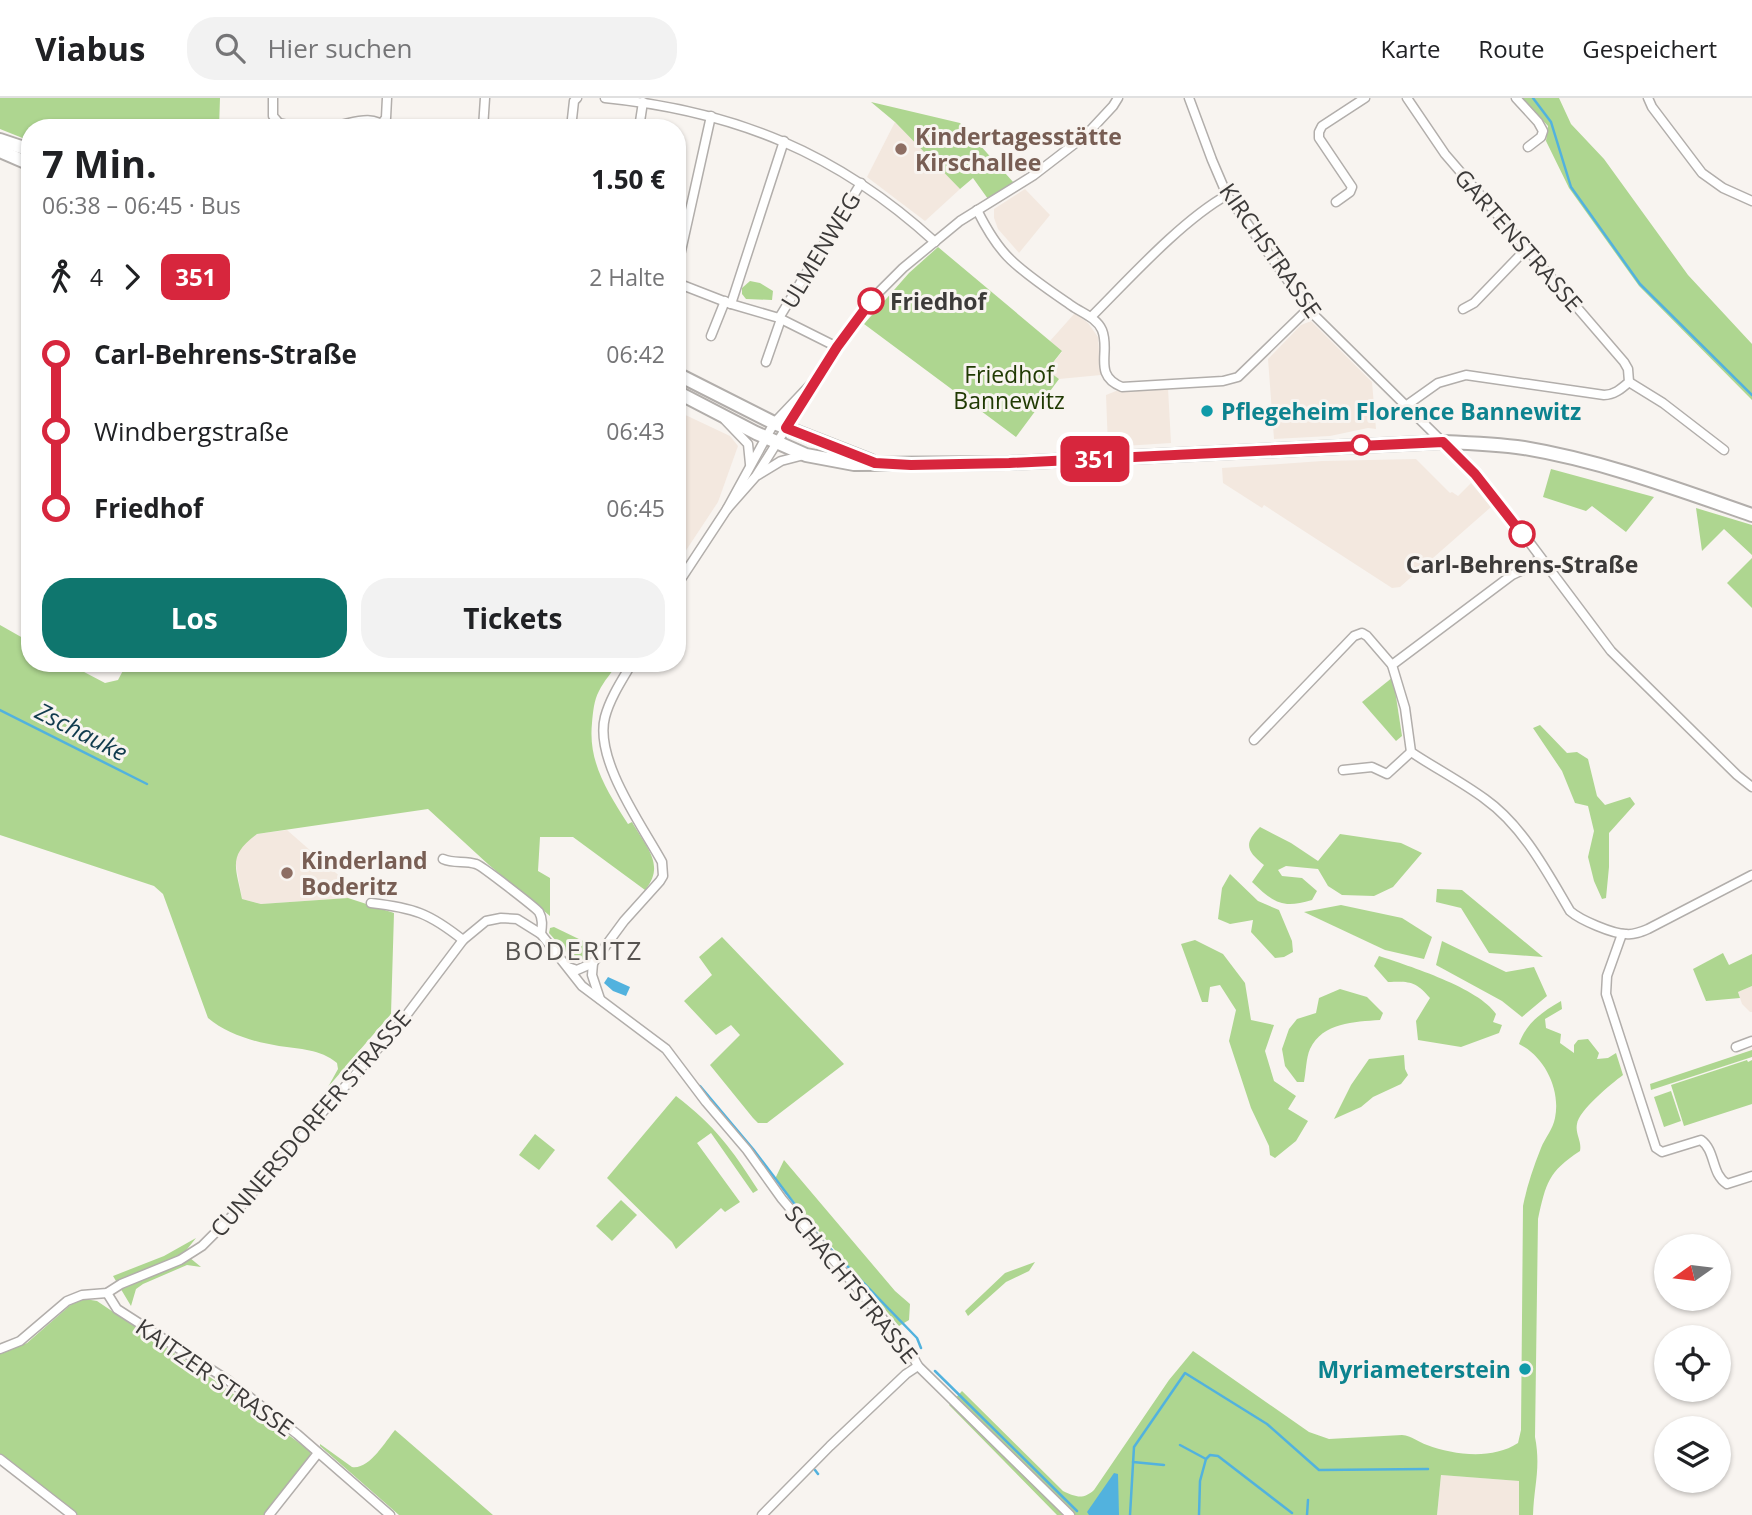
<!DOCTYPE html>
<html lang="de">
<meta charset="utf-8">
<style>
:root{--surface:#fff;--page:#f2f2f2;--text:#202124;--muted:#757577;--line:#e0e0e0;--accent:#0f766e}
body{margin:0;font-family:"Open Sans",sans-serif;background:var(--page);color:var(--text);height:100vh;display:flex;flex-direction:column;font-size:26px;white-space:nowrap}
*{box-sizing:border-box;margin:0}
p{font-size:23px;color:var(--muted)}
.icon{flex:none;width:38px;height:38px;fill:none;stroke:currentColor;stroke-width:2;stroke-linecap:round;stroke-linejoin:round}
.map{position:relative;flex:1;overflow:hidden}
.drawer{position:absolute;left:21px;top:21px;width:665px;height:553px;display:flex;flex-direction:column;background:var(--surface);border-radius:28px;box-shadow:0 2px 5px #0004}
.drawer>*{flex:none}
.badge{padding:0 14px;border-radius:10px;font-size:24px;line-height:46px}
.needle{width:46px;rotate:256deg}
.buttons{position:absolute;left:1654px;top:1136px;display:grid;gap:14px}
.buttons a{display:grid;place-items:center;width:77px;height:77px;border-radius:50%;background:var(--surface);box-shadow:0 2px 5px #0004;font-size:35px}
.map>.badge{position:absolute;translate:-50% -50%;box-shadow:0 0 0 4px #fff}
.legs{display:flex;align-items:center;gap:10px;height:77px;padding:0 21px;font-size:23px}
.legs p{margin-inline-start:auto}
.summary{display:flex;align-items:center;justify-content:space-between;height:119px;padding:0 21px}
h1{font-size:38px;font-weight:700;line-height:52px}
.primary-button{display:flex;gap:14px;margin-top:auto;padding:14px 21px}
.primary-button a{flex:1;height:80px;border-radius:28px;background:var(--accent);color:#fff;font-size:28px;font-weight:700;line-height:80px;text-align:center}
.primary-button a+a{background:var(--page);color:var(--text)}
ul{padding:0 21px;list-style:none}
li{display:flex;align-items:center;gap:24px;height:77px;font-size:26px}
li i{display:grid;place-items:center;width:10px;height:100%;margin:0 9px;background:currentColor}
li i::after{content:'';width:18px;height:18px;margin:-9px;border:5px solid;border-radius:50%;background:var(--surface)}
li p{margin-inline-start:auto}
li:first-child i{background:linear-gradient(#0000 50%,currentColor 0)}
li:last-child i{background:linear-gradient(currentColor 50%,#0000 0)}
header{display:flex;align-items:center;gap:42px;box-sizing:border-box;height:98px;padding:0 35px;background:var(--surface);border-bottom:2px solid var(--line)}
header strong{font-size:33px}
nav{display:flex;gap:38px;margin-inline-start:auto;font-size:24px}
.search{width:490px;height:63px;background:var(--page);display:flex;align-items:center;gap:18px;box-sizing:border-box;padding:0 24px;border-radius:28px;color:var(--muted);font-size:26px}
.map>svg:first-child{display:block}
.built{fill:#f3e8df}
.green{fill:#aed690}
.water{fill:#52b2de}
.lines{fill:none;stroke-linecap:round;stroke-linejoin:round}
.stream{stroke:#52b2de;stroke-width:2.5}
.minor-casing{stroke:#b2aeab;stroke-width:11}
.primary-casing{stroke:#b2aeab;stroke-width:16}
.minor{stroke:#fff;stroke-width:8}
.primary{stroke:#fff;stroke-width:12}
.line-1-casing{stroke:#fff;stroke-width:16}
.line-1{stroke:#d7263d;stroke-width:10}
.education-dot{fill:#8d6e63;stroke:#f8f4f0;stroke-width:2.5}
.stop-1-dot{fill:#fff;stroke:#d7263d;stroke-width:3.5}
.culture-dot{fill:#0f9aa8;stroke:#f8f4f0;stroke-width:2.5}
.labels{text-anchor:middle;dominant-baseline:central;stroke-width:6;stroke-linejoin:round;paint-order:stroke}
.education-label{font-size:23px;font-weight:bold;fill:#785e54;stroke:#f8f4f0;text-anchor:start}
.street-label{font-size:23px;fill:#3c3a39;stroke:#f8f4f0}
.stop-label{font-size:23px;font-weight:bold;fill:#3c3a39;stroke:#f8f4f0;text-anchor:start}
.park-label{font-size:23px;fill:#203a03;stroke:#f8f4f0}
.culture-label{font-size:23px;font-weight:bold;fill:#0d838f;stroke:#f8f4f0;text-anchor:start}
.water-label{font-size:24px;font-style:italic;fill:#103b4d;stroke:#f8f4f0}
.quarter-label{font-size:26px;letter-spacing:2px;fill:#565350;stroke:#f8f4f0}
</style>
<header>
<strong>Viabus</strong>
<div class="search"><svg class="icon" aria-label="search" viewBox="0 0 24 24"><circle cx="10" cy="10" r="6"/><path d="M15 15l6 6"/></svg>Hier suchen</div>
<nav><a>Karte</a><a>Route</a><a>Gespeichert</a></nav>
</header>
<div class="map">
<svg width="1752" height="1417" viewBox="0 0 1752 1417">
<rect width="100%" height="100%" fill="#f8f4f0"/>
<g class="built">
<path d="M895,24L960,91L925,123L867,79Z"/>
<path d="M1025,91L1050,117L1019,155L998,131L994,120V111Z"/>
<path d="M1075,215L1088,225L1098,239L1101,277L1059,281L1047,272L1062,254L1050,243Z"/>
<path d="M1311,223L1372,284L1376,331L1368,330L1330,338L1274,341L1268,261L1301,227Z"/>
<path d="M1168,290L1171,345L1108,349L1106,297L1116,293Z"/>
<path d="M677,313L730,338L738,348L718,404L677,466Z"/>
<path d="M1416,361L1450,395L1452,394L1458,398L1471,385L1491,409L1400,489L1392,490L1264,407L1262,410L1223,385L1222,370L1322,363Z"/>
<path d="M287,732L352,789L348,800L261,806L242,801L235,761L242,747L257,736Z"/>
<path d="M1752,888V914H1750L1742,906L1738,894Z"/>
<path d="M1441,1377L1520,1383L1519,1417H1437Z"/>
</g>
<g class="green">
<path d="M0,0H220L219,30H30V43L0,31Z"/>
<path d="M1521,0H1559L1571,26L1604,61L1688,177L1752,246V302L1639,188L1569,90L1546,43L1548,28Z"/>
<path d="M871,4L960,25L1014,85L988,101L973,80L960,91L895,24Z"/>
<path d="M938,149L1062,253L1047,272L1059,281L1016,339L864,226L909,175Z"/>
<path d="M750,183L760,185L773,193L772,202L746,201L742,196V190Z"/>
<path d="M1551,371L1654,399L1626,434L1592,408L1586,413L1543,399Z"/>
<path d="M1696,410L1752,427V457L1724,431L1702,453Z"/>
<path d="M1752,460V510L1727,485Z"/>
<path d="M0,527L30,544V565H67L105,585L118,582L127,565H618C612,574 604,583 599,593C594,602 593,614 592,625C588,664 607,693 628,726L632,724C646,749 666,767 645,792L573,739H540L538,773L550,780V818L489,767L428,711L257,736C227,758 236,769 242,801L261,806L348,800L394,815L391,916L328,989L338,971L337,965C320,951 300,951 279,948C254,944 227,936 208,920L163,796L154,788L0,737Z"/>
<path d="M1393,579L1402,638L1396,643L1362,604Z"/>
<path d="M1540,627L1567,655L1577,654L1588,661L1597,698L1605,707L1630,699L1635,706L1609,735V769L1606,800L1602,801L1594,783L1588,759L1594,733L1588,708L1575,705L1562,673L1533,630Z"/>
<path d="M1260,729L1291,745L1318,763L1340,736L1401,745L1422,755L1393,789L1374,798L1342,797L1328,788L1318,771L1286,768L1278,772L1282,778L1302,780L1317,793L1312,802C1282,811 1274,805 1252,784L1264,767C1247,753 1243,746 1260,729Z"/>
<path d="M1230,776L1258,803L1279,812L1292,843L1293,854L1284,859L1275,860L1251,834L1253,822L1230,826L1218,821L1222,790Z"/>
<path d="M1437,791L1462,792L1543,859L1489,855L1461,810L1436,804Z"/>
<path d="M1341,807L1402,820L1432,839L1424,861L1385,852L1304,814Z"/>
<path d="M554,829L583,843L592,853L585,861L574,863L549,835L550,830Z"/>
<path d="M722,839L844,966L767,1025H758L753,1020L710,967L740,937L731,927L716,937L684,903L712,877L699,859Z"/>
<path d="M1195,842L1223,856L1245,885L1251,922L1274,927L1265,953L1274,983L1296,998L1288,1011L1308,1023L1296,1043L1275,1060L1270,1057L1269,1048L1251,1010L1229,943L1236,912L1220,887L1210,889L1208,904H1202L1181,846Z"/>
<path d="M1442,843L1506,874L1534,869L1547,898L1522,919L1502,903L1436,867Z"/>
<path d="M1723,855L1729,867L1752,856V888L1738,894L1740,900L1706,903L1693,871Z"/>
<path d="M1379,858C1409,868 1479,890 1496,916L1493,924L1502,927L1499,935L1461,949L1418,942L1416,923L1430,900C1416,883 1409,883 1388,884L1374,868Z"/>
<path d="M1340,891L1367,899L1383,915L1380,922C1354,924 1323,924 1310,951C1306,960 1306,974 1304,984H1297L1285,968L1282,951L1289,931L1297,921L1316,915L1319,900Z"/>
<path d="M1561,903L1562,911L1545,921L1546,930L1561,936L1560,945L1574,955V947L1578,942L1588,941L1599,955L1597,961L1608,960L1616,955L1623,977C1611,986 1579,1012 1577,1026C1575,1036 1582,1043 1580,1053C1548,1074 1546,1085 1538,1121L1535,1339C1541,1370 1534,1387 1533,1417H1519V1383L1441,1377L1437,1417H1057L949,1307L962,1293L1063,1393C1076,1399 1083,1402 1094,1392L1169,1282L1193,1253L1309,1334L1329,1341L1402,1337C1412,1338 1418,1344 1427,1347C1454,1357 1492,1362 1518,1345L1521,1332L1523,1108C1527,1088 1533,1070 1541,1050C1545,1040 1553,1031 1555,1020C1561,991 1544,958 1519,946C1526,925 1542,914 1561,903Z"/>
<path d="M1752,952V959L1651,992L1650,986Z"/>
<path d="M1404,957L1405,971L1408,977L1401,986L1373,999L1361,1009L1334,1021L1351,987L1369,961Z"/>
<path d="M1747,962L1748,964L1752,962V1006L1684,1028L1671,987Z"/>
<path d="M1671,993L1681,1023L1664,1029L1654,999Z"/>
<path d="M676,998C715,1028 732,1051 758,1092L753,1095L711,1035L697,1045L740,1104L725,1114L721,1110L676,1151L672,1144L607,1080Z"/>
<path d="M535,1036L555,1052L539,1072L519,1057Z"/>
<path d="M784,1062L895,1193L910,1206L909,1222L899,1228L775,1081Z"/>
<path d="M621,1102L637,1117L612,1143L596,1128Z"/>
<path d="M196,1140L184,1155L201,1169L187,1167L143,1186L136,1191L131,1208L113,1178L164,1158Z"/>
<path d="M1035,1164L1029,1173L1006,1184L968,1218L965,1213L1005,1175Z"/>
<path d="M85,1201L97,1203L223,1288L310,1353L311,1357L265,1417H76L0,1358V1255L27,1245L74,1204Z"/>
<path d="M395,1332L493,1417H399L320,1348V1346L352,1369C369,1372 385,1344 395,1332Z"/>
</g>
<g class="water">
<path d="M608,879L630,889L626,898L613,893L604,885Z"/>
<path d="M1114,1375L1118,1376L1119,1417H1089L1087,1414Z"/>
</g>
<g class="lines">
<g class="stream">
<path d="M1533,0L1551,24L1571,89L1640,186L1752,297"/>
<path d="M0,612L147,686"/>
<path d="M700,988L753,1051L821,1141L917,1240L921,1250"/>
<path d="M935,1273L1077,1413"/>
<path d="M1180,1347L1206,1361L1210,1357L1218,1358L1292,1415"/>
<path d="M1133,1364L1164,1367"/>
<path d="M815,1372L818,1376"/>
<path d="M1130,1417L1134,1349L1185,1275L1267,1326L1319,1372L1428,1371"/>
<path d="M1199,1417L1200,1383L1206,1361"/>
<path d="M1307,1417L1308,1402"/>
</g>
<g class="minor-casing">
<g id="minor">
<path d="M273,0V18L279,25C295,29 317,30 334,28C351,26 372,15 386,30"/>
<path d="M605,0C735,13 838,55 935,144"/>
<path d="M1189,0L1212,62L1227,97L1308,211L1475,376L1500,405L1611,553L1737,677L1752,689"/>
<path d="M1407,0L1445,56L1624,264L1628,271L1629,284C1621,291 1614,297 1604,297L1466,277L1438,285L1407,307"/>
<path d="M1516,0L1538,24L1543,33L1541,39L1528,49"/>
<path d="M1648,0L1652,9L1702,75L1723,90L1752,103"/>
<path d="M382,25L386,20L387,0"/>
<path d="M483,30L485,0"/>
<path d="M571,30L574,3L577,0"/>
<path d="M639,30L643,4"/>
<path d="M1336,104L1350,94L1352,89L1319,40V34L1322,28L1365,0"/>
<path d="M977,112C986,130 996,148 1011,162C1029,179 1052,194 1072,208C1082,215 1097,220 1102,232C1111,254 1092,277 1122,289L1223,283L1238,279L1308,211"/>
<path d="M677,171L711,18"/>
<path d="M677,185L731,206L779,220L837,249"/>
<path d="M731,206L784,43"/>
<path d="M1463,211L1474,205L1527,150"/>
<path d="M1091,219C1129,181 1181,123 1227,97"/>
<path d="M779,220L861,85"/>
<path d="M711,238L725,203"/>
<path d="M766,264L781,221"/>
<path d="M1629,284L1663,305L1724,352"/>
<path d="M725,322L748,346L750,366"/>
<path d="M758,377L781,363L804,357"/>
<path d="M727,411L756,378L837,249L876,197L903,170L960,123L1034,77L1086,37L1113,8L1118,0"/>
<path d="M1540,460L1525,471L1512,477L1392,567L1405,610L1411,654C1435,670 1462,684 1485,701C1523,728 1547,774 1570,813C1580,822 1613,836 1626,836C1634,837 1641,834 1648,831L1752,777"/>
<path d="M677,487L727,411L774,325L811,286"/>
<path d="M1254,642L1354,538L1362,535L1367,538L1392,567"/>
<path d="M1343,672L1372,669L1387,676L1411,654"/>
<path d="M443,761C454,766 465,762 476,766C481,767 536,810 539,814C543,821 542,828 541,836"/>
<path d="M371,805C414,810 429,815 463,842"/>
<path d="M1622,836L1607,878L1606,896L1656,1050L1662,1054L1701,1042C1716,1053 1711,1076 1727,1086L1752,1078"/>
<path d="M593,865L592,877L600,901"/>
<path d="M568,869L577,872L593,865L624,823L660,783L663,778L662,764C641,726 594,661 605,619C610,600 622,582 632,565"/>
<path d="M1736,949L1752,943"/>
<path d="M107,1195L117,1211L229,1283L297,1336L390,1417"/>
<path d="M0,1251L20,1243L67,1203L82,1197L107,1195L121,1186L180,1162L202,1148L233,1117L402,923L463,842L486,823L501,820L517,821L541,836L582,888L666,951L706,1004L747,1052L782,1101L910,1253L918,1268L1070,1417"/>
<path d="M0,1361L72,1417"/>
<path d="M269,1417L318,1355"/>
<path d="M762,1417L830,1348L906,1276L918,1268"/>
</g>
</g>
<g class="primary-casing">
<g id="primary">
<path d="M0,42L30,52"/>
<path d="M0,53L30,66"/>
<path d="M677,276L774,325L871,363"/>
<path d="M677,294L756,335L806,357L854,366L1009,365L1443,344C1470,345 1497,346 1524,350C1602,363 1677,391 1752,417"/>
</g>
</g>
<use href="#minor" class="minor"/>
<use href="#primary" class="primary"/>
</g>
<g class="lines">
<g class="line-1-casing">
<path id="line-1" d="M871,203L837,249L786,330L875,365L911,367L1009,365L1443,344L1475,376L1522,436"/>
</g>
<use href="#line-1" class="line-1"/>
</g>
<g class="education-dot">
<circle cx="901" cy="51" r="7"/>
<circle cx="287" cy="775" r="7"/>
</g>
<g class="stop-1-dot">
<circle cx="871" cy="203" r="12"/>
<circle cx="1361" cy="347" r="9"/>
<circle cx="1522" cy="436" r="12"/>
</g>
<g class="culture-dot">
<circle cx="1207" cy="313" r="7"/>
<circle cx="1525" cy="1271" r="7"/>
</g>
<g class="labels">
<g class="education-label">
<text x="915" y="38">Kindertagesstätte<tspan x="915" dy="26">Kirschallee</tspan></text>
<text x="301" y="762">Kinderland<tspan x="301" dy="26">Boderitz</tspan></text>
</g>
<g class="street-label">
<text transform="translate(1519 142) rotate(49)">GARTENSTRASSE</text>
<text transform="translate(820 152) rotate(-59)">ULMENWEG</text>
<text transform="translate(1271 152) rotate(55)">KIRCHSTRASSE</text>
<text transform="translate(310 1025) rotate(-49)">CUNNERSDORFER STRASSE</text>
<text transform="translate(852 1186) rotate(51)">SCHACHTSTRASSE</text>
<text transform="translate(215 1279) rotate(35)">KAITZER STRASSE</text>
</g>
<g class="stop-label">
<text x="890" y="203">Friedhof</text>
<text x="1522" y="466" text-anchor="middle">Carl-Behrens-Straße</text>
</g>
<g class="park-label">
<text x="1009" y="276">Friedhof<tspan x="1009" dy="26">Bannewitz</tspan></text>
</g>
<g class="culture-label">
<text x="1221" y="313">Pflegeheim Florence Bannewitz</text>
<text x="1511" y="1271" text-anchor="end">Myriameterstein</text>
</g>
<g class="water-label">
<text transform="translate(82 633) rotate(27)">Zschauke</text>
</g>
<g class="quarter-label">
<text x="574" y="852">BODERITZ</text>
</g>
</g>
</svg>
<div class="buttons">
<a><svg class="needle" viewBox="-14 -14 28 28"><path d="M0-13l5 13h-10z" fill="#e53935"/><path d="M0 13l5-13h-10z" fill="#757577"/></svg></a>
<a><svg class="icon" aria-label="locate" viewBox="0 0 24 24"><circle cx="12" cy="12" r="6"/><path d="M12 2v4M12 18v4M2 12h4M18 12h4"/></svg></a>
<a><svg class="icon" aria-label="layers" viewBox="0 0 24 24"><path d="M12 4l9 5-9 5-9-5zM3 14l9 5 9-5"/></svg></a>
</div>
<b class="badge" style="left:1095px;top:361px;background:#d7263d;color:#fff">351</b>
<section class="drawer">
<div class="summary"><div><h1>7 Min.</h1><p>06:38 – 06:45 · Bus</p></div><b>1.50 €</b></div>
<div class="legs"><svg class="icon" aria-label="walk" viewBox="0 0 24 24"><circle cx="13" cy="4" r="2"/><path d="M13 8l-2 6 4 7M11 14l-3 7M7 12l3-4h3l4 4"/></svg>4<svg class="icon" aria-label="forward" viewBox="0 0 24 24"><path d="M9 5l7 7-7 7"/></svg><b class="badge" style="background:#d7263d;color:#fff">351</b><p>2 Halte</p></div>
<ul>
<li><i style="color:#d7263d"></i><b>Carl-Behrens-Straße</b><p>06:42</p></li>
<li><i style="color:#d7263d"></i><span>Windbergstraße</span><p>06:43</p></li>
<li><i style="color:#d7263d"></i><b>Friedhof</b><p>06:45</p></li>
</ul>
<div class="primary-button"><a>Los</a><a>Tickets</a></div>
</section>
</div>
